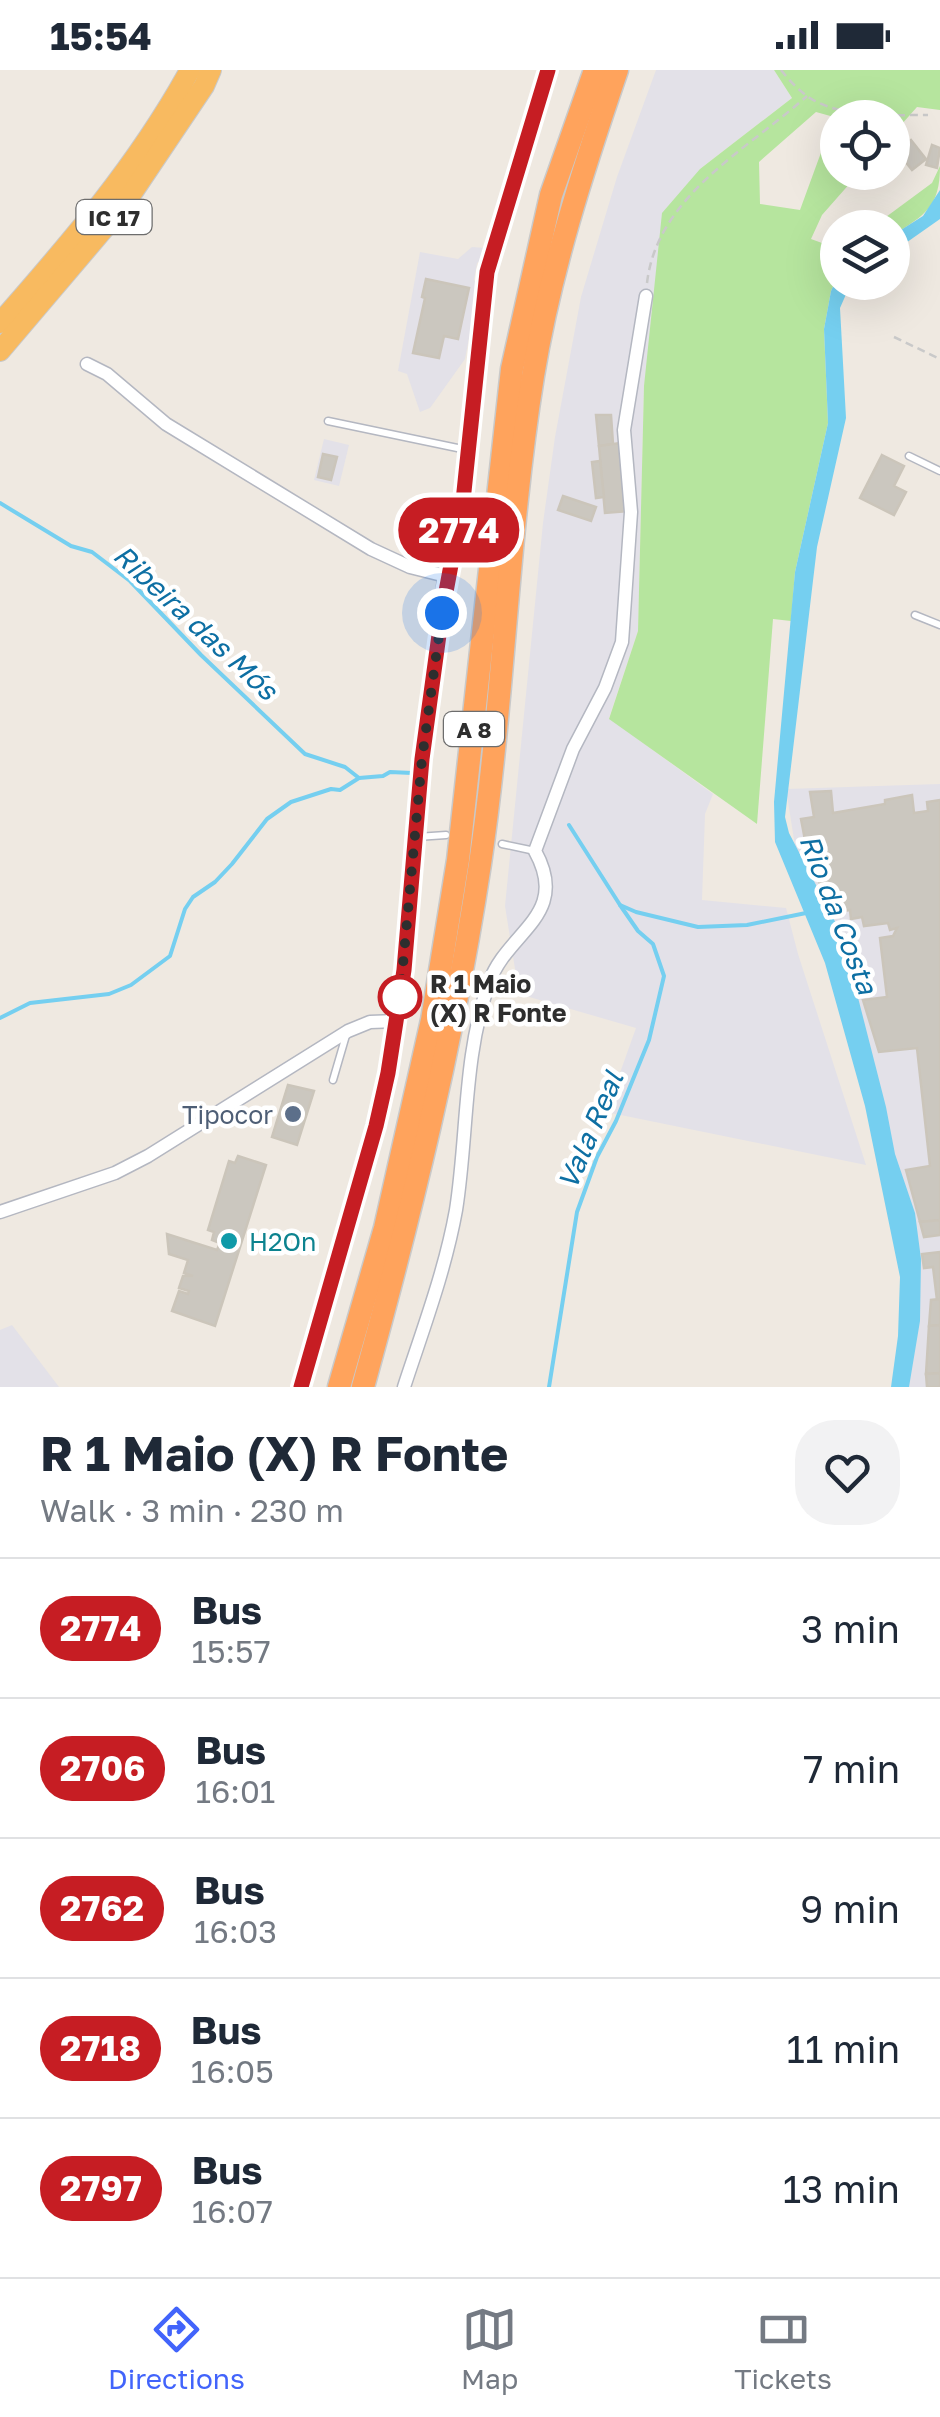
<!DOCTYPE html>
<meta charset="utf-8">
<style>
:root{--surface:#fff;--page:#f2f2f3;--text:#1f2937;--muted:#747a83;--line:#e0e1e3;--accent:#4264fb}
body{margin:0;font-family:"Golos Text",sans-serif;background:var(--page);color:var(--text);height:100vh;display:flex;flex-direction:column;font-size:38px;white-space:nowrap}
*{box-sizing:border-box;margin:0}
p{font-size:32px;color:var(--muted)}
.icon{flex:none;width:55px;height:55px;fill:none;stroke:currentColor;stroke-width:2;stroke-linecap:round;stroke-linejoin:round}
.map{position:relative;height:1317px;overflow:hidden}
.drawer{display:flex;flex-direction:column;background:var(--surface);flex:1}
.drawer>*{flex:none}
.badge{padding:0 20px;border-radius:32px;font-size:35px;line-height:65px}
.controls{position:absolute;left:820px;top:30px;display:grid;gap:20px}
.controls a{display:grid;place-items:center;width:90px;height:90px;border-radius:50%;background:var(--surface);box-shadow:0 10px 40px #0002;font-size:50px}
.you{position:absolute;width:50px;height:50px;margin:-25px;border:8px solid #fff;border-radius:50%;background:#1a73e8;box-shadow:0 0 0 15px #1a73e833}
.map>.badge{position:absolute;translate:-50% -50%;box-shadow:0 0 0 5px #fff}
.round{display:grid;place-items:center;flex:none;width:105px;height:105px;border-radius:40px;background:var(--page)}
.headline{display:flex;align-items:center;justify-content:space-between;height:170px;padding:0 40px}
h1{font-size:48px;font-weight:700;line-height:75px}
ul{padding:0;list-style:none}
li{display:flex;align-items:center;gap:30px;height:140px;padding:0 40px;border-top:2px solid var(--line)}
li div{flex:1}
li b{display:block;font-size:38px}
li em{font-style:normal}
li .badge{min-width:110px;font-weight:700;text-align:center}
.status{display:flex;justify-content:space-between;align-items:center;height:70px;padding:0 50px;background:var(--surface);direction:ltr}
.status svg{height:28px;fill:currentColor}
.tab-bar{display:flex;justify-content:space-around;align-items:center;height:140px;border-top:2px solid var(--line);background:var(--surface);font-size:28px;color:var(--muted)}
.tab-bar a{display:grid;justify-items:center;gap:5px}
.tab-bar .active{color:var(--accent)}
.map>svg:first-child{display:block}
.industrial{fill:#e3e1e8}
.green{fill:#b6e59e;fill-rule:evenodd}
.water{fill:#75cff0}
.lines{fill:none;stroke-linecap:round;stroke-linejoin:round}
.stream{stroke:#75cff0;stroke-width:4}
.building{fill:#cbc7bf;stroke:#cbc5ba;stroke-width:2.5}
.service-casing{stroke:#b4b7c1;stroke-width:9}
.minor-casing{stroke:#b4b7c1;stroke-width:15}
.tertiary-casing{stroke:#b4b7c1;stroke-width:18}
.trunk-casing{stroke:#c9c9c9;stroke-width:22}
.motorway-casing{stroke:#c9c9c9;stroke-width:25}
.path{stroke:#c9c9c9;stroke-width:2.5;stroke-dasharray:8 5;stroke-linecap:butt}
.service{stroke:#fff;stroke-width:6}
.minor{stroke:#fff;stroke-width:12}
.tertiary{stroke:#fff;stroke-width:15}
.trunk{stroke:#f8ba60;stroke-width:20}
.motorway{stroke:#ffa35c;stroke-width:22}
.line-casing{stroke:#fff;stroke-width:22}
.line{stroke:#c61d23;stroke-width:15}
.walk{stroke:#2e2e2e;stroke-width:10;stroke-dasharray:0 18}
.stop-dot{fill:#fff;stroke:#c61d23;stroke-width:5}
.service-dot{fill:#5c6f8a;stroke:#fff;stroke-width:4}
.culture-dot{fill:#0f9aa8;stroke:#fff;stroke-width:4}
.labels{text-anchor:middle;dominant-baseline:central;stroke-width:9;stroke-linejoin:round;paint-order:stroke}
.shield{fill:#fff;stroke:#6d6d6d;stroke-width:2.5}
.shield-label{font-size:22px;font-weight:bold;fill:#2e2e2e}
.stop-label{font-size:25px;font-weight:bold;fill:#2e2e2e;stroke:#fff;text-anchor:start}
.service-label{font-size:25px;fill:#4e5e75;stroke:#fff;text-anchor:end}
.culture-label{font-size:25px;fill:#0d838f;stroke:#fff;text-anchor:start}
.water-label{font-size:28px;font-style:italic;fill:#0d6fa3;stroke:#fff}
</style>
<div class="status"><b>15:54</b><svg viewBox="0 0 49 12"><path d="M0 12V9h3v3zM5 12V6h3v6zM10 12V3h3v9zM15 12V0h3v12zM26 1h20v11H26zM47 4h2v5h-2z"/></svg></div>
<div class="map">
<svg width="940" height="1317" viewBox="0 0 940 1317">
<rect width="100%" height="100%" fill="#efe9e1"/>
<g class="industrial">
<path d="M656,0H774L792,28L700,99L644,316L638,561L609,648L713,724L705,744L702,830L786,838L798,884L866,1095L606,1042L636,958L519,924L505,836L543,453L555,367L581,227L617,107Z"/>
<path d="M472,177L485,178L484,189L477,193L474,210L479,216L465,289L430,338L420,342L407,304L398,301L420,182L458,189Z"/>
<path d="M324,369L349,375L339,416L314,410Z"/>
<path d="M940,714V1317H900L914,1202L799,801L786,719Z"/>
<path d="M12,1255L59,1317H0V1260Z"/>
</g>
<g class="green">
<path d="M774,0H940V40L917,37L893,64L892,48H838V102L859,103L822,145L811,169L833,177L837,171V208L831,221L824,259L828,353L795,502L791,551L773,549L757,754L609,649L638,561L644,316L662,143L700,99L792,28ZM816,42L834,47L800,140L760,134L759,92Z"/>
<path d="M940,96C940,137 925,145 893,165L892,158H871L932,113Z"/>
</g>
<g class="water">
<path d="M940,120V149L893,182V165L923,146Z"/>
<path d="M837,208L838,212L851,213L840,238L846,348L817,477L785,747L789,763L842,865L886,1037L895,1084L915,1143L921,1189L920,1251L909,1317H891L898,1266L900,1207L865,1036L825,893L775,772L774,732L795,502L828,353L824,259L831,221Z"/>
</g>
<g class="lines">
<g class="stream">
<path d="M0,433L71,476L92,482L130,511L201,585L305,684L345,697L359,708"/>
<path d="M569,755L620,835L636,842L698,857L747,855L806,843"/>
<path d="M0,948L30,933L109,924L131,915L170,886L185,839L193,827L215,812L232,794L267,749L291,732L331,719L340,720L359,708L383,706L390,702L412,703"/>
<path d="M549,1317L577,1142L597,1087L616,1051L649,970L664,906L653,874L638,861L620,835"/>
</g>
</g>
<g class="building">
<path d="M911,70L926,89L912,100L897,81Z"/>
<path d="M932,75L940,78L937,98L926,95Z"/>
<path d="M426,209L469,218L458,269L444,266L439,288L413,283L425,228L422,227Z"/>
<path d="M596,345H611L613,374L599,376Z"/>
<path d="M621,373L628,441L605,443L599,376Z"/>
<path d="M323,384L337,387L331,410L318,407Z"/>
<path d="M882,385L904,396L894,416L906,422L894,445L860,428Z"/>
<path d="M600,391L604,427L596,428L592,392Z"/>
<path d="M563,426L596,437L591,451L558,440Z"/>
<path d="M831,721L833,743L885,734V730L912,725L914,743L928,741L927,732L940,730V1150L920,1152L906,1100L930,1096L917,978L879,982L863,930L887,927L880,868L893,866L897,858L890,860L888,853L864,856L862,847L851,849L850,840L830,843L805,770L801,749L814,747L810,722Z"/>
<path d="M288,1015L314,1021L297,1075L272,1067Z"/>
<path d="M238,1086L266,1095L215,1256L172,1241L179,1221L188,1224L189,1221L179,1218L183,1206H193L184,1203L188,1190L169,1184L167,1164L217,1180L220,1173L212,1170L214,1162L208,1160L229,1091L235,1093Z"/>
<path d="M940,1150V1165L924,1167L920,1152Z"/>
<path d="M940,1182V1229L937,1230L933,1197L924,1198L922,1184Z"/>
<path d="M940,1229V1255L929,1256L931,1230Z"/>
<path d="M940,1255V1303L926,1304L929,1256Z"/>
<path d="M940,1303V1317H927L926,1304Z"/>
</g>
<g class="lines">
<g class="service-casing">
<g id="service">
<path d="M328,351L467,380"/>
<path d="M909,386L940,401"/>
<path d="M915,545L940,555"/>
<path d="M417,767L446,765"/>
<path d="M502,774L535,781"/>
<path d="M333,1010L347,962"/>
</g>
</g>
<g class="minor-casing">
<g id="minor">
<path d="M87,294L107,304L166,354L371,479L410,497L446,506"/>
<path d="M0,1142L115,1103L148,1086L348,961L370,952L397,951"/>
<path d="M404,1317C423,1259 445,1201 456,1140C468,1064 463,987 489,913C507,861 571,846 535,781L573,679L605,618L622,572L631,442L624,360L646,226"/>
</g>
</g>
<g class="tertiary-casing">
<path id="tertiary" d="M301,1317L359,1117L388,1003L409,857L422,689L446,506L463,431L487,202L548,0"/>
</g>
<g class="trunk-casing">
<g id="trunk">
<path d="M0,253C71,172 138,95 190,0"/>
<path d="M0,281L124,135L204,16L211,0"/>
</g>
</g>
<g class="motorway-casing">
<g id="motorway">
<path d="M339,1317L385,1158L432,950L458,790L512,299L551,125L595,0"/>
<path d="M363,1317C411,1143 453,973 480,794C504,632 507,467 533,306C550,201 583,100 617,0"/>
</g>
</g>
<g class="path">
<path d="M781,0C789,10 799,21 810,28C841,48 892,45 928,45"/>
<path d="M647,213C657,126 747,80 807,26"/>
<path d="M894,267L940,289"/>
</g>
<use href="#service" class="service"/>
<use href="#minor" class="minor"/>
<use href="#tertiary" class="tertiary"/>
<use href="#trunk" class="trunk"/>
<use href="#motorway" class="motorway"/>
</g>
<g class="lines">
<g class="line-casing">
<path id="line" d="M301,1317L376,1056L388,1003L404,900L422,689L442,543L463,431L487,202L548,0"/>
</g>
<use href="#line" class="line"/>
<path class="walk" d="M400,927L422,689L442,543"/>
</g>
<circle class="stop-dot" cx="400" cy="927" r="20"/>
<circle class="service-dot" cx="293" cy="1044" r="10"/>
<circle class="culture-dot" cx="229" cy="1171" r="10"/>
<g class="labels">
<g class="shield">
<rect x="76.5" y="130" width="75" height="34" rx="8"/>
<rect x="444" y="642" width="60" height="34" rx="8"/>
</g>
<g class="shield-label">
<text x="114" y="147">IC 17</text>
<text x="474" y="659">A 8</text>
</g>
<g class="stop-label">
<text x="430" y="913">R 1 Maio<tspan x="430" dy="29">(X) R Fonte</tspan></text>
</g>
<g class="service-label">
<text x="273" y="1044">Tipocor</text>
</g>
<g class="culture-label">
<text x="249" y="1171">H2On</text>
</g>
<g class="water-label">
<text transform="translate(196 552) rotate(43)">Ribeira das Mós</text>
<text transform="translate(839 844) rotate(69)">Rio da Costa</text>
<text transform="translate(590 1060) rotate(-67)">Vala Real</text>
</g>
</g>
</svg>
<div class="controls">
<a><svg class="icon" aria-label="locate" viewBox="0 0 24 24"><circle cx="12" cy="12" r="6"/><path d="M12 2v4M12 18v4M2 12h4M18 12h4"/></svg></a>
<a><svg class="icon" aria-label="layers" viewBox="0 0 24 24"><path d="M12 4l9 5-9 5-9-5zM3 14l9 5 9-5"/></svg></a>
</div>
<div class="you" style="left:442px;top:543px"></div>
<b class="badge" style="left:459px;top:460px;background:#c61d23;color:#fff">2774</b>
</div>
<section class="drawer">
<div class="headline"><div><h1>R 1 Maio (X) R Fonte</h1><p>Walk · 3 min · 230 m</p></div><a class="round"><svg class="icon" aria-label="heart" viewBox="0 0 24 24"><path d="M12 20l-8-8c-3-5 5-10 8-4 3-6 11-1 8 4z"/></svg></a></div>
<ul>
<li><span class="badge" style="background:#c61d23;color:#fff">2774</span><div><b>Bus</b><p>15:57</p></div><em>3 min</em></li>
<li><span class="badge" style="background:#c61d23;color:#fff">2706</span><div><b>Bus</b><p>16:01</p></div><em>7 min</em></li>
<li><span class="badge" style="background:#c61d23;color:#fff">2762</span><div><b>Bus</b><p>16:03</p></div><em>9 min</em></li>
<li><span class="badge" style="background:#c61d23;color:#fff">2718</span><div><b>Bus</b><p>16:05</p></div><em>11 min</em></li>
<li><span class="badge" style="background:#c61d23;color:#fff">2797</span><div><b>Bus</b><p>16:07</p></div><em>13 min</em></li>
</ul>
</section>
<nav class="tab-bar">
<a class="active"><svg class="icon" aria-label="directions" viewBox="0 0 24 24"><path d="M12 3l9 9-9 9-9-9zM9 14v-3h6M13 9l2 2-2 2"/></svg>Directions</a>
<a><svg class="icon" aria-label="map" viewBox="0 0 24 24"><path d="M3 6l6-2 6 2 6-2v14l-6 2-6-2-6 2zM9 4v14M15 6v14"/></svg>Map</a>
<a><svg class="icon" aria-label="tickets" viewBox="0 0 24 24"><path d="M3 7h18v10H3zM15 7v10"/></svg>Tickets</a>
</nav>
